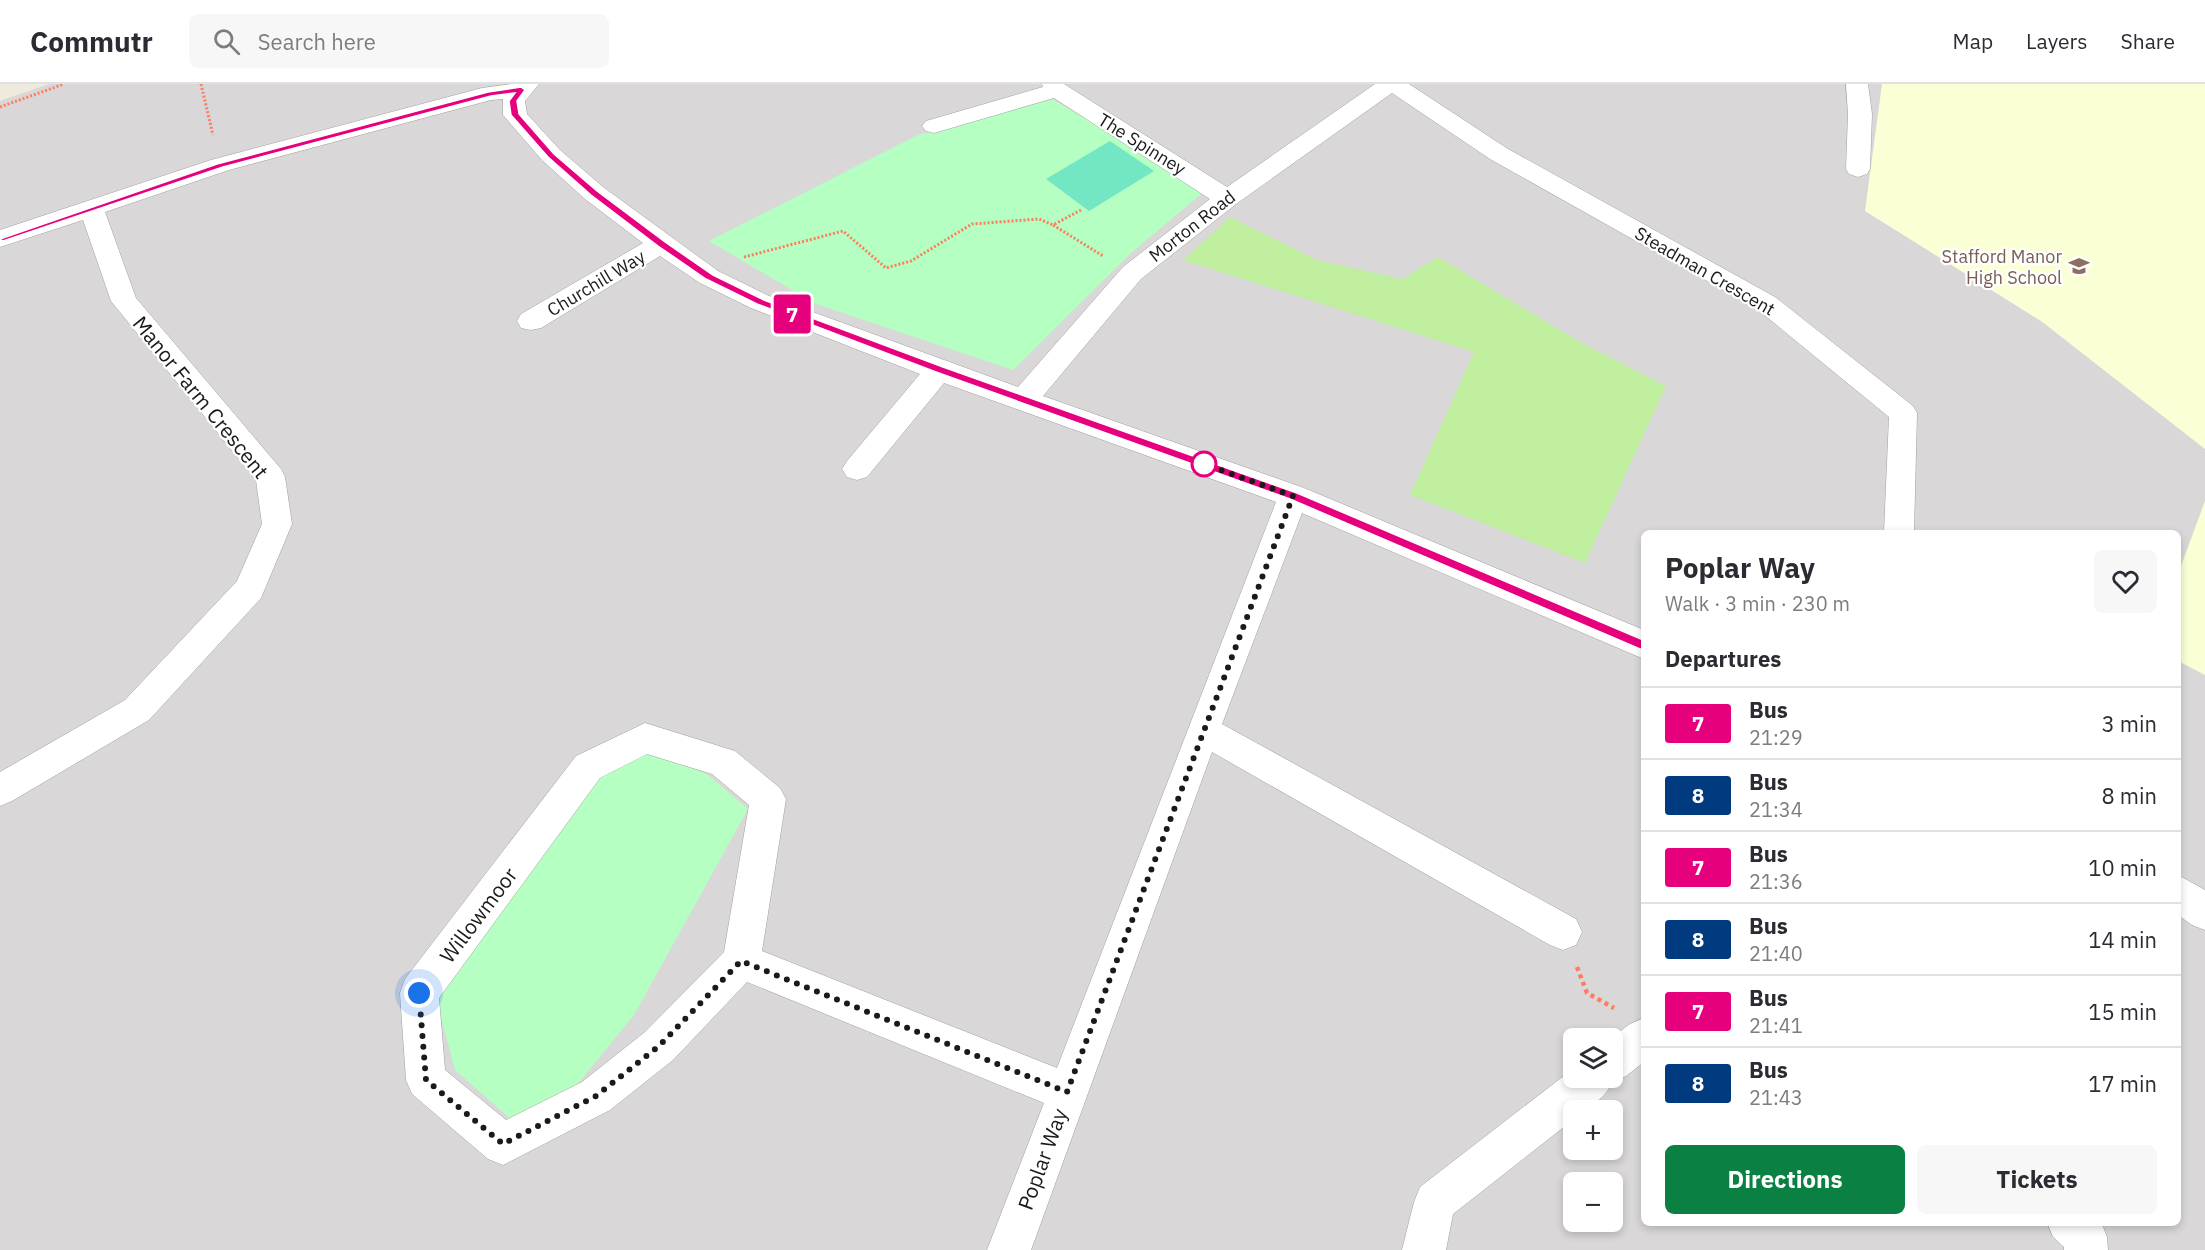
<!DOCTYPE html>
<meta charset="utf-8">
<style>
:root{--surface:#fff;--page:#f7f7f7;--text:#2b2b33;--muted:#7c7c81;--line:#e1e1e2;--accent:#0b8043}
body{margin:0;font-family:"IBM Plex Sans",sans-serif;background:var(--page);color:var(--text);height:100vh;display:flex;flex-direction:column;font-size:22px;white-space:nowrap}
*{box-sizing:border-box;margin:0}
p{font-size:20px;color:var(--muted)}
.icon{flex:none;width:33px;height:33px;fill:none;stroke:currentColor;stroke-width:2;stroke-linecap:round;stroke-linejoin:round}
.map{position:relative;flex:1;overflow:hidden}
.side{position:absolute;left:1641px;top:446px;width:540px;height:696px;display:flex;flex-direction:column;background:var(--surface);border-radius:9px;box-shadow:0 3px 9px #0003}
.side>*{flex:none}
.badge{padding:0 12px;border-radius:4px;font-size:21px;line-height:39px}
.tools{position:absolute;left:1563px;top:944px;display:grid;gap:12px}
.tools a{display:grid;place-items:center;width:60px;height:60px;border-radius:9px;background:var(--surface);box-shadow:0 3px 9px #0003;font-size:30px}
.you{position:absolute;width:30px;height:30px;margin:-15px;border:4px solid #fff;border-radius:50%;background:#1a73e8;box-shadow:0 0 0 9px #1a73e833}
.map>.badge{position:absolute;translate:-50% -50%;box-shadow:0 0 0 3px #fff}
h2{padding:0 24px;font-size:22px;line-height:54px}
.round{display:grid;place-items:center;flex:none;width:63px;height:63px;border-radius:9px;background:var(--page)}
.head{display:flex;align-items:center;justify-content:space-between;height:102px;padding:0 24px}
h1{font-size:28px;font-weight:800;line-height:45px}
.primary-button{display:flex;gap:12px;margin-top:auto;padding:12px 24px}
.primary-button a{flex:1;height:69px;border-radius:9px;background:var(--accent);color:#fff;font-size:24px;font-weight:800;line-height:69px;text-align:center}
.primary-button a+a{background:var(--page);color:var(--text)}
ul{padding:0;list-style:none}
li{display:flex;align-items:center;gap:18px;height:72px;padding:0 24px;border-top:2px solid var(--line)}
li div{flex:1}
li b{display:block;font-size:22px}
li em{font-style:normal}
li .badge{min-width:66px;font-weight:700;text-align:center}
header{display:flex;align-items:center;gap:36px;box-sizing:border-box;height:84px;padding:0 30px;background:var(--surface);border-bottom:2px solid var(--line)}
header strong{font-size:28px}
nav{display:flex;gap:33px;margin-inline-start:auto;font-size:21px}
.search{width:420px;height:54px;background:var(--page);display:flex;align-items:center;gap:15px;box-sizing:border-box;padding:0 21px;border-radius:9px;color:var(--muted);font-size:22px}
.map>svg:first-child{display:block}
.residential{fill:#d9d7d7;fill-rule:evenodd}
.education{fill:#fbffd6}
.grass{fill:#beee9e}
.park{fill:#b4ffc1}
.pitch{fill:#73e6c4}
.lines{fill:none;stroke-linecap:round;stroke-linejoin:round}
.minor-casing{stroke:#a1a1a1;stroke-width:1}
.path-far1{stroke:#ff7d5e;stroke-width:3;stroke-dasharray:2 2;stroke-linecap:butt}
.path{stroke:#ff7d5e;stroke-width:4.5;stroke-dasharray:4 4;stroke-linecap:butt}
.minor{fill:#fff;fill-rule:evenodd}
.line{fill:#e6007e;stroke:#fff;stroke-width:1.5}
.walk{stroke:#1a1a1a;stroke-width:6;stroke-dasharray:0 10.8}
.stop-dot{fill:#fff;stroke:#e6007e;stroke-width:3}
.labels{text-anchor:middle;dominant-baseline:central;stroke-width:4.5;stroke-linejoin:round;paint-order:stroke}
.far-street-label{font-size:18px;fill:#1a1a1a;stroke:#fff}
.far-education-label{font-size:18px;fill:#785e54;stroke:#fff;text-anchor:end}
.street-label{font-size:21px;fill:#1a1a1a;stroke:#fff}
</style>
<header>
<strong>Commutr</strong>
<div class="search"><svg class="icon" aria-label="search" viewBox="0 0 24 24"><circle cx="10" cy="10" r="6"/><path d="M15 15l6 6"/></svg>Search here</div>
<nav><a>Map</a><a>Layers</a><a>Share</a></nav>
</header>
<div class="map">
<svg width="2205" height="1166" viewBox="0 0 2205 1166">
<rect width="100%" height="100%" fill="#eeeade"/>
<path class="residential" d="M49,0H2205V1166H0V17ZM1644,448H2178V1138H1644ZM1574,954H1612V993H1574ZM1574,1026H1612V1065H1574ZM1574,1098H1612V1137H1574Z"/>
<g class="education">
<path d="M1882,0H2205V365L2041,237L1865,127Z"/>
<path d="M2205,417V591L2178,577V490Z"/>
</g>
<path class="grass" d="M1230,133L1317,176L1402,195L1438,173L1580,258L1666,302L1585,479L1410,411L1474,268L1183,176Z"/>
<g class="park">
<path d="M1052,15L1206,106L1132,168L1013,286L816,220L709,157L918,51Z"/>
<path d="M650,669L707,690L748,725L634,931L567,1013L514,1038L455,986L437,918L588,683Z"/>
</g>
<path class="pitch" d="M1110,57L1154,87L1089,127L1046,95Z"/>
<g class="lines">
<g class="minor-casing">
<g id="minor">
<path d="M512,0H539L525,17L527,30L560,66L603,103L718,187L769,212L1018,303L1123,183L1210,115L1054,14L934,49L926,47L922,42L926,37L1043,3L1042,0H1064L1227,103L1375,0H1409L1508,65L1775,213L1913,322L1917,329L1914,448H1884L1889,333L1757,225L1490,75L1392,9L1236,120L1141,195L1043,312L1304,404L1644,546V575L1302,429L1222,640L1576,835L1582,848L1576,861L1563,866L1550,861L1212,668L1031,1166H987L1044,1019L747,898L673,976L610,1026L503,1081L488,1075L412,1010L406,996L400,909L405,895L576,672L645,639L735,667L780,704L786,715L762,867L1057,984L1276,418L944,299L867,393L857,396L847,393L842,385L847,377L920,290L751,224L700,199L660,172L541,244L531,246L521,244L517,237L521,230L643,159L585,115L542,76L503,31V15L491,16L229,86L105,128L136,214L281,385L285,393L292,440L261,514L149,636L12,717L0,722V688L125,616L237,497L262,440L256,396L111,217L83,136L0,163V146L211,76L482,4ZM647,670L712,690L749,721L724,868L645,948L582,998L506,1036L445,986L439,914L600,694Z"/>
<path d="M1846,0H1868L1872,30L1870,85L1867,90L1858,93L1849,90L1846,85L1848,30Z"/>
<path d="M2178,791L2205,806V846L2192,841L2178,831Z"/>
<path d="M1644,934V978L1626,992L1612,998C1606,1013 1590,1026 1574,1026V1035L1453,1130L1446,1166H1402L1414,1118L1420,1103L1574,984V993H1612L1611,954L1630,940Z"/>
<path d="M2047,1138H2101L2107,1153L2108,1166H2064V1163L2053,1153Z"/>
</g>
</g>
<g class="path-far1">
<path d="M201,0L213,51"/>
<path d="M0,23L64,0"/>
<path d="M1081,126L1053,141L1103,172"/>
<path d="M744,173L843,147L886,184L911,177L972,140L1039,135L1053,141"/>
</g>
<path class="path" d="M1577,883L1587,909L1614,924"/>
<use href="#minor" class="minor"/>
</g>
<path class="line" d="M521,3L525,6L517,17L519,30L554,70L597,107L665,158L713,191L764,216L943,283L1297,409L1648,558V565H1640L1290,415L936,288L757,220L706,195L658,162L591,111L548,73L511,31L509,17L515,9L491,12L223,83L3,157L0,155L217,80L488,8Z"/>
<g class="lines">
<path class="walk" d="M419,909L426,996L503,1060L596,1012L659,962L741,877L1067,1008L1293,412L1204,380"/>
</g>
<defs>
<g id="school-bare" transform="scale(1.62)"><path d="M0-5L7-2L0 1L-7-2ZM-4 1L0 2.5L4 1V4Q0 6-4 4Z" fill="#8d6e63" stroke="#fff" stroke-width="2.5" paint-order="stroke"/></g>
</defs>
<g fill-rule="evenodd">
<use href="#school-bare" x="2079" y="182"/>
</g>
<circle class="stop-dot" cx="1204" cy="380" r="12"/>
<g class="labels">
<g class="far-street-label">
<text transform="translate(1142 60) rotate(32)">The Spinney</text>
<text transform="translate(1192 142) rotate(-38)">Morton Road</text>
<text transform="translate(1705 187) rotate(30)">Steadman Crescent</text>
<text transform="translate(596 199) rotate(-31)">Churchill Way</text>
</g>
<g class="far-education-label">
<text x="2062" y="172">Stafford Manor<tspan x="2062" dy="21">High School</tspan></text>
</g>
<g class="street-label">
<text transform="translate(201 313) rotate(51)">Manor Farm Crescent</text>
<text transform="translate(478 831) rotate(-53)">Willowmoor</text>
<text transform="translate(1042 1075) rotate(-70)">Poplar Way</text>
</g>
</g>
</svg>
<div class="tools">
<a><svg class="icon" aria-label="layers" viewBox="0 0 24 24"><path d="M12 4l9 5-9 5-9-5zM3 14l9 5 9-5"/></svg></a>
<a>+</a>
<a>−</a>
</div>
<div class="you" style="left:419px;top:909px"></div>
<b class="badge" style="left:792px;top:230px;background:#e6007e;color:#fff">7</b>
<section class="side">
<div class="head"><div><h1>Poplar Way</h1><p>Walk · 3 min · 230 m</p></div><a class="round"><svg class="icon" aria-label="heart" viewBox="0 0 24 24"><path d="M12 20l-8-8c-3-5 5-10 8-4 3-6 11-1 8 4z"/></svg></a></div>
<h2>Departures</h2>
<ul>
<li><span class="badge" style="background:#e6007e;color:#fff">7</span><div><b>Bus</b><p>21:29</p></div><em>3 min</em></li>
<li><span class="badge" style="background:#003b80;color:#fff">8</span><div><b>Bus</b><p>21:34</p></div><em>8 min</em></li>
<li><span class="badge" style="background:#e6007e;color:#fff">7</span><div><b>Bus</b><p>21:36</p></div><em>10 min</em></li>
<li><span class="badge" style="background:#003b80;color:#fff">8</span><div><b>Bus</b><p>21:40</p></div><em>14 min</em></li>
<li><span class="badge" style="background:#e6007e;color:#fff">7</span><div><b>Bus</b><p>21:41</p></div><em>15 min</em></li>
<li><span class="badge" style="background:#003b80;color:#fff">8</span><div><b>Bus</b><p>21:43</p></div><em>17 min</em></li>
</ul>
<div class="primary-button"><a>Directions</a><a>Tickets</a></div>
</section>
</div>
